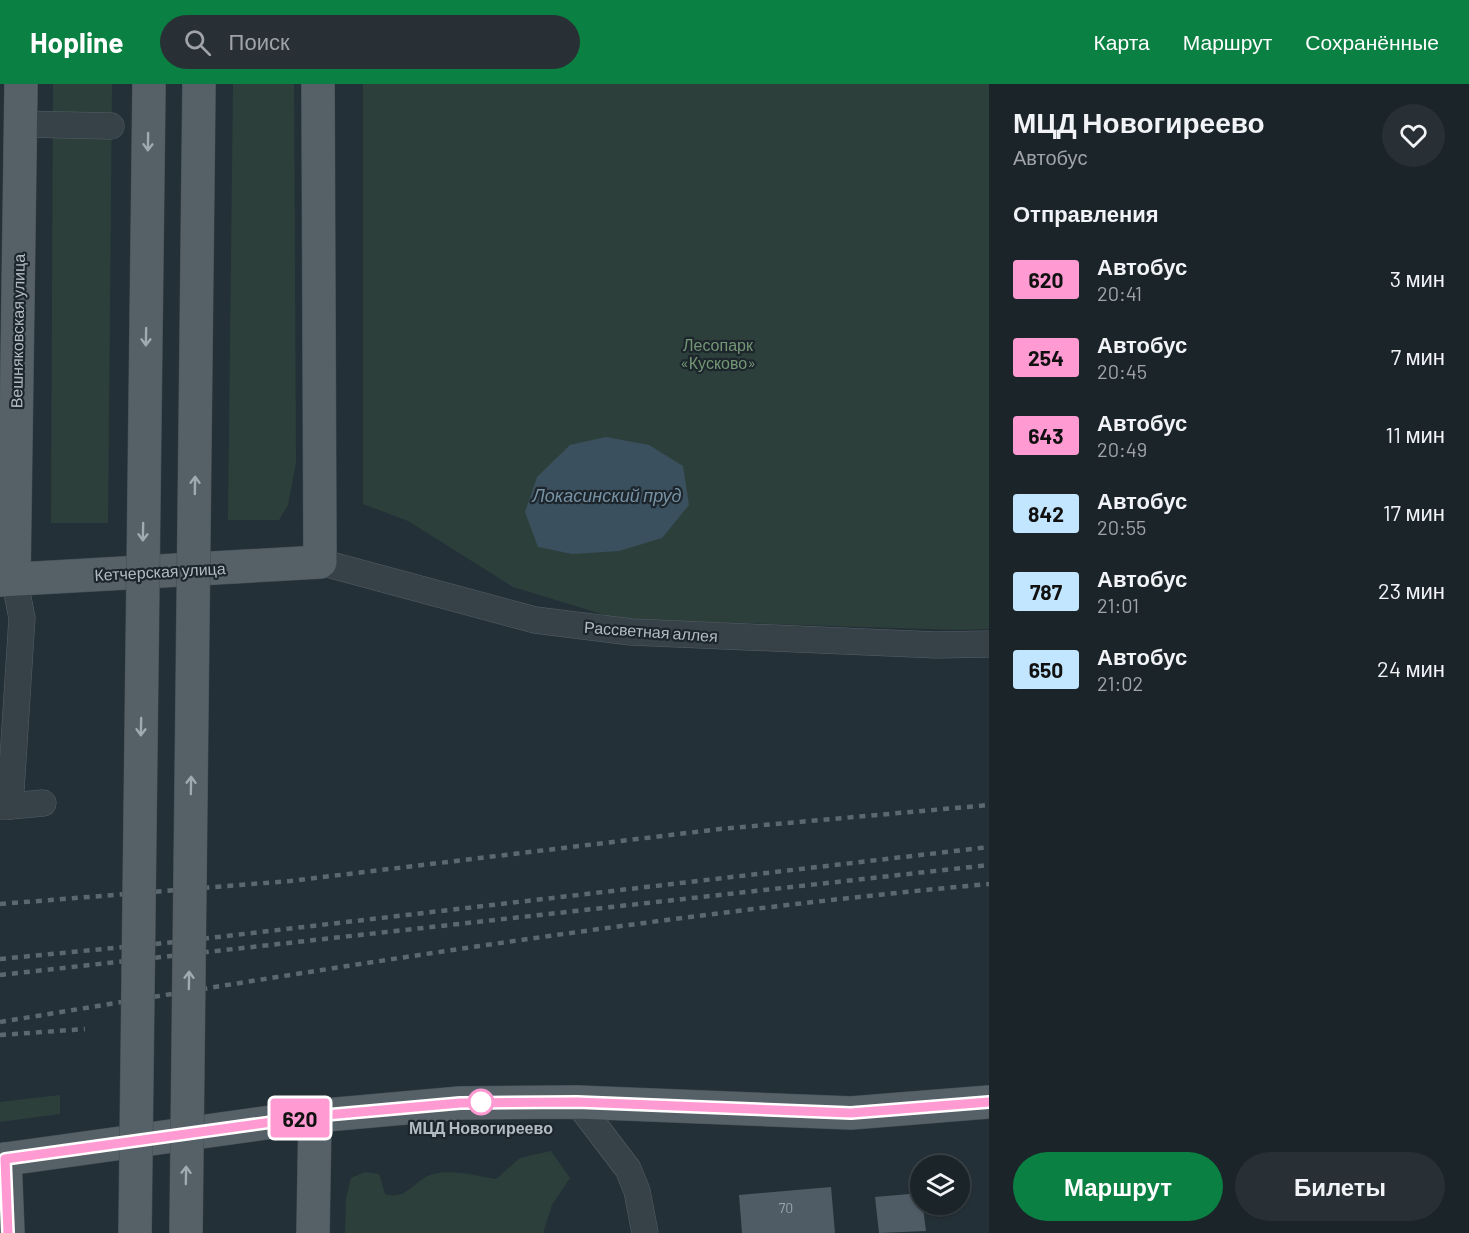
<!DOCTYPE html>
<html lang="ru">
<meta charset="utf-8">
<style>
:root{--surface:#1b2429;--page:#283035;--text:#f1f3f6;--muted:#a0a4a8;--line:#394146;--accent:#0b8043}
body{margin:0;font-family:Barlow,sans-serif;background:var(--page);color:var(--text);height:100vh;display:flex;flex-direction:column;font-size:22px;white-space:nowrap}
*{box-sizing:border-box;margin:0}
p{font-size:20px;color:var(--muted)}
.icon{flex:none;width:33px;height:33px;fill:none;stroke:currentColor;stroke-width:2;stroke-linecap:round;stroke-linejoin:round}
.map{position:relative;flex:1;overflow:hidden}
.sheet{display:flex;flex-direction:column;background:var(--surface);width:480px}
.sheet>*{flex:none}
.badge{padding:0 12px;border-radius:4px;font-size:21px;line-height:39px}
.controls{position:absolute;left:910px;top:1071px;display:grid;gap:12px}
.controls a{display:grid;place-items:center;width:60px;height:60px;border-radius:50%;background:var(--surface);box-shadow:0 2px 4px #0004,0 0 0 2px var(--line);font-size:30px}
.map>.badge{position:absolute;translate:-50% -50%;box-shadow:0 0 0 3px #fff}
h2{padding:0 24px;font-size:22px;line-height:54px}
.round{display:grid;place-items:center;flex:none;width:63px;height:63px;border-radius:32px;background:var(--page)}
.overview{display:flex;align-items:center;justify-content:space-between;height:102px;padding:0 24px}
h1{font-size:28px;font-weight:700;line-height:45px}
.action{display:flex;gap:12px;margin-top:auto;padding:12px 24px}
.action a{flex:1;height:69px;border-radius:36px;background:var(--accent);color:#fff;font-size:24px;font-weight:700;line-height:69px;text-align:center}
.action a+a{background:var(--page);color:var(--text)}
ul{padding:0;list-style:none}
li{display:flex;align-items:center;gap:18px;height:78px;padding:0 24px}
li div{flex:1}
li b{display:block;font-size:22px}
li em{font-style:normal}
li .badge{min-width:66px;font-weight:700;text-align:center}
header{display:flex;align-items:center;gap:36px;box-sizing:border-box;height:84px;padding:0 30px;background:var(--accent);color:#fff}
header strong{font-size:28px}
nav{display:flex;gap:33px;margin-inline-start:auto;font-size:21px}
.search{width:420px;height:54px;background:var(--page);display:flex;align-items:center;gap:15px;box-sizing:border-box;padding:0 21px;border-radius:33px;color:var(--muted);font-size:22px}
main{display:flex;flex:1;min-height:0}
.map>svg:first-child{display:block}
.green{fill:#2c3f3b}
.water{fill:#3b505e}
.building{fill:#505c65}
.lines{fill:none;stroke-linecap:round;stroke-linejoin:round}
.minor-casing{stroke:#555f65;stroke-width:27}
.major-casing{stroke:#444d54;stroke-width:34}
.minor{stroke:#374148;stroke-width:26}
.major{stroke:#556067;stroke-width:33}
.rail{stroke:#5c6870;stroke-width:4.5;stroke-dasharray:6 6;stroke-linecap:butt}
.major-bridge-casing{stroke:#444d54;stroke-width:34;stroke-linecap:butt}
.major-bridge{stroke:#556067;stroke-width:33}
.oneway{stroke:#9faab1}
.line-casing{stroke:#fff;stroke-width:14}
.line{stroke:#ff9ad2;stroke-width:9}
.stop-dot{fill:#fff;stroke:#ff9ad2;stroke-width:3}
.labels{text-anchor:middle;dominant-baseline:central;stroke-width:4.5;stroke-linejoin:round;paint-order:stroke}
.number-label{font-size:14px;fill:#9aa4ac}
.street-label{font-size:16px;fill:#b2bcc4;stroke:#1d262c}
.park-label{font-size:16px;fill:#739775;stroke:#1d262c}
.stop-label{font-size:16px;font-weight:bold;fill:#b2bcc4;stroke:#1d262c}
.water-label{font-size:18px;font-style:italic;fill:#7692a4;stroke:#1d262c}
</style>
<header>
<strong>Hopline</strong>
<div class="search"><svg class="icon" aria-label="search" viewBox="0 0 24 24"><circle cx="10" cy="10" r="6"/><path d="M15 15l6 6"/></svg>Поиск</div>
<nav><a>Карта</a><a>Маршрут</a><a>Сохранённые</a></nav>
</header>
<main>
<div class="map">
<svg width="989" height="1149" viewBox="0 0 989 1149">
<rect width="100%" height="100%" fill="#243037"/>
<g class="green">
<path d="M53,0H112L108,439H51Z"/>
<path d="M233,0H294L296,379L288,421L279,436H228Z"/>
<path d="M363,0H989V545L960,546L618,535L513,503L408,437L363,420Z"/>
<path d="M60,1011V1030L0,1038V1018Z"/>
<path d="M551,1067L570,1094L552,1121L543,1149H345L346,1115L351,1094L365,1088L379,1090L385,1110C406,1117 414,1097 430,1091C449,1084 477,1092 496,1095L520,1074Z"/>
</g>
<path class="water" d="M606,353L649,361L683,382L689,421L662,454L619,467L572,470L538,463L525,428L537,393L570,361Z"/>
<g class="building">
<path d="M831,1103L835,1149H742L739,1111Z"/>
<path d="M921,1109L926,1147L879,1149L875,1113Z"/>
</g>
<g class="lines">
<g class="minor-casing">
<g id="minor">
<path d="M21,40L111,42"/>
<path d="M320,478L535,536L631,548L936,561L989,560"/>
<path d="M0,722H10L22,534L14,494"/>
<path d="M10,722L43,719"/>
<path d="M577,1018L628,1085L637,1107L645,1149"/>
</g>
</g>
<g class="major-casing">
<g id="major">
<path d="M14,494L21,0"/>
<path d="M0,496L320,478L318,0"/>
<path d="M5,1075L8,1149"/>
<path d="M0,1076L315,1032L460,1019L577,1018L851,1029L989,1018"/>
<path d="M313,1149L315,1032"/>
</g>
</g>
<use href="#minor" class="minor"/>
<use href="#major" class="major"/>
<g class="rail">
<path d="M0,820L290,797L720,745L989,721"/>
<path d="M0,875L175,858L989,763"/>
<path d="M0,891L989,781"/>
<path d="M0,938C329,884 657,830 989,800"/>
<path d="M0,951L85,945"/>
</g>
<g class="major-bridge-casing">
<g id="major-bridge">
<path d="M135,1149L149,0"/>
<path d="M186,1149L199,0"/>
</g>
</g>
<use href="#major-bridge" class="major-bridge"/>
</g>
<defs><path id="oneway-shaft" d="M-6 0H5M1.5-3L5.5 0L1.5 3" fill="none" stroke-width="1.6" stroke-linecap="round" stroke-linejoin="round" transform="scale(1.5)"/></defs>
<g class="oneway">
<use href="#oneway-shaft" transform="translate(148 58) rotate(91)"/>
<use href="#oneway-shaft" transform="translate(146 253) rotate(91)"/>
<use href="#oneway-shaft" transform="translate(195 401) rotate(-89)"/>
<use href="#oneway-shaft" transform="translate(143 448) rotate(91)"/>
<use href="#oneway-shaft" transform="translate(141 643) rotate(91)"/>
<use href="#oneway-shaft" transform="translate(191 701) rotate(-89)"/>
<use href="#oneway-shaft" transform="translate(189 896) rotate(-89)"/>
<use href="#oneway-shaft" transform="translate(186 1091) rotate(-89)"/>
</g>
<g class="lines">
<g class="line-casing">
<path id="line" d="M8,1149L5,1075L315,1032L460,1019L577,1018L851,1029L989,1018"/>
</g>
<use href="#line" class="line"/>
</g>
<circle class="stop-dot" cx="481" cy="1018" r="12"/>
<g class="labels">
<g class="number-label">
<text x="786" y="1123">70</text>
</g>
<g class="street-label">
<text transform="translate(17 247) rotate(-89)">Вешняковская улица</text>
<text transform="translate(160 487) rotate(-3)">Кетчерская улица</text>
<text transform="translate(651 547) rotate(4)">Рассветная аллея</text>
</g>
<g class="park-label">
<text x="718" y="260">Лесопарк<tspan x="718" dy="18">«Кусково»</tspan></text>
</g>
<g class="stop-label">
<text x="481" y="1043">МЦД Новогиреево</text>
</g>
<g class="water-label">
<text x="607" y="411">Локасинский пруд</text>
</g>
</g>
</svg>
<div class="controls">
<a><svg class="icon" aria-label="layers" viewBox="0 0 24 24"><path d="M12 4l9 5-9 5-9-5zM3 14l9 5 9-5"/></svg></a>
</div>
<b class="badge" style="left:300px;top:1034px;background:#ff9ad2;color:#111">620</b>
</div>
<section class="sheet">
<div class="overview"><div><h1>МЦД Новогиреево</h1><p>Автобус</p></div><a class="round"><svg class="icon" aria-label="heart" viewBox="0 0 24 24"><path d="M12 20l-8-8c-3-5 5-10 8-4 3-6 11-1 8 4z"/></svg></a></div>
<h2>Отправления</h2>
<ul>
<li><span class="badge" style="background:#ff9ad2;color:#111">620</span><div><b>Автобус</b><p>20:41</p></div><em>3 мин</em></li>
<li><span class="badge" style="background:#ff9ad2;color:#111">254</span><div><b>Автобус</b><p>20:45</p></div><em>7 мин</em></li>
<li><span class="badge" style="background:#ff9ad2;color:#111">643</span><div><b>Автобус</b><p>20:49</p></div><em>11 мин</em></li>
<li><span class="badge" style="background:#c2e6ff;color:#111">842</span><div><b>Автобус</b><p>20:55</p></div><em>17 мин</em></li>
<li><span class="badge" style="background:#c2e6ff;color:#111">787</span><div><b>Автобус</b><p>21:01</p></div><em>23 мин</em></li>
<li><span class="badge" style="background:#c2e6ff;color:#111">650</span><div><b>Автобус</b><p>21:02</p></div><em>24 мин</em></li>
</ul>
<div class="action"><a>Маршрут</a><a>Билеты</a></div>
</section>
</main>
